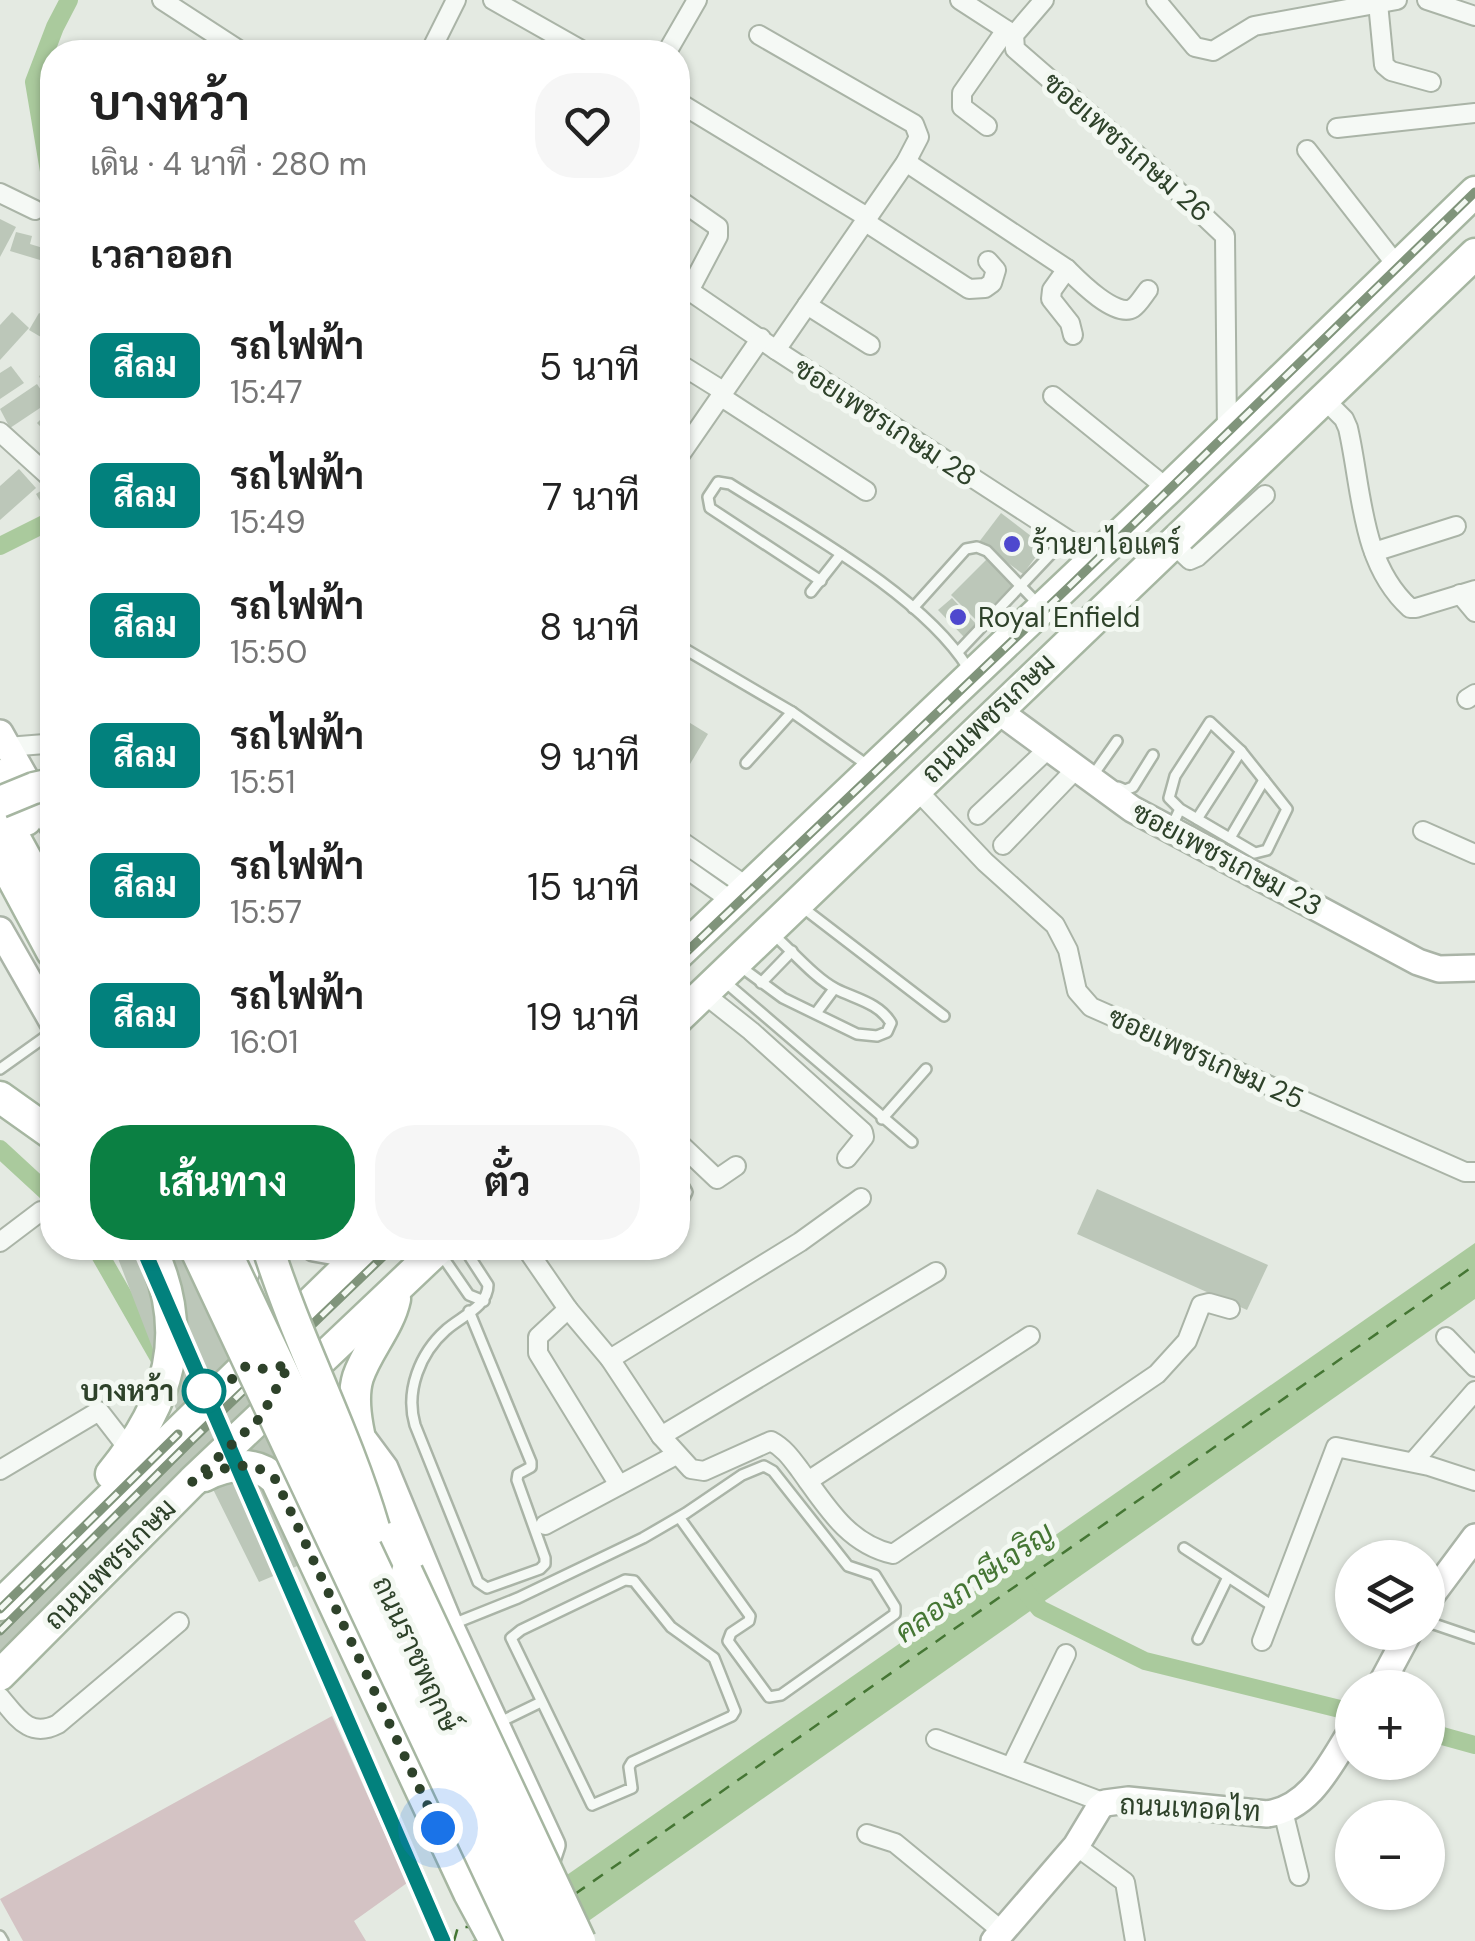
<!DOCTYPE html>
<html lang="th">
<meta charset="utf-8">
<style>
:root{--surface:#fff;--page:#f6f6f6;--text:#222;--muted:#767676;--accent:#0b8043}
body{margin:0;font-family:"DM Sans",Sarabun,sans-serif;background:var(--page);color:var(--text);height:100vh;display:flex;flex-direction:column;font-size:38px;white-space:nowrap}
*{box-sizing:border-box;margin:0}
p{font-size:32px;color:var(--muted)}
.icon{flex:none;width:55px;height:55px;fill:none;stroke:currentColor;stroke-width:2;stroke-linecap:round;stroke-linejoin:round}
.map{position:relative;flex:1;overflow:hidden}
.details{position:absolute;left:40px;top:40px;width:650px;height:1220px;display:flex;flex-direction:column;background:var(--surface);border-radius:40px;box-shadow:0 2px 8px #0004}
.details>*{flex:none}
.badge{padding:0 20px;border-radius:15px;font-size:35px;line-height:65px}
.fabs{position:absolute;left:1335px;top:1540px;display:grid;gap:20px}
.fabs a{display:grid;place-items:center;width:110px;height:110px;border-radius:50%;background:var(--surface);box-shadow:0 2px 8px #0004;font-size:50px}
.you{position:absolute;width:50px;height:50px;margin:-25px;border:8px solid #fff;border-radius:50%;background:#1a73e8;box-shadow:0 0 0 15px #1a73e833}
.map>.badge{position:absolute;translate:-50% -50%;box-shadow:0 0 0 5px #fff}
h2{padding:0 50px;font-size:38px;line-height:90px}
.round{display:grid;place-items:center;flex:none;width:105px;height:105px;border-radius:40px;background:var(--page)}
.head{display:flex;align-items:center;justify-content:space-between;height:170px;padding:0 50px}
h1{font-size:48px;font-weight:700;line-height:75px}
.action{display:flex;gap:20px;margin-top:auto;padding:20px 50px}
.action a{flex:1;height:115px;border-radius:40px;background:var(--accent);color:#fff;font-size:40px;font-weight:700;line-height:115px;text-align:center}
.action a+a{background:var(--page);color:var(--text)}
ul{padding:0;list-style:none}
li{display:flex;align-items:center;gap:30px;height:130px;padding:0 50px}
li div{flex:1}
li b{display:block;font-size:38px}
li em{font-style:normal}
li .badge{min-width:110px;font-weight:700;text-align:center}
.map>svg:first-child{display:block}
.green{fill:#d4c3c4}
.water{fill:#aaca9d}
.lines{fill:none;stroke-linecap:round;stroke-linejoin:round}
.canal{stroke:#aaca9d;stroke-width:18}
.ferry{stroke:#457634;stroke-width:2.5;stroke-dasharray:12 10;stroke-linecap:butt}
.building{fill:#bcc7b9}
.lane-casing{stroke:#aab4a7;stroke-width:14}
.street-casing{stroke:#aab4a7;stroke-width:22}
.secondary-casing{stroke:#aab4a7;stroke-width:30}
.primary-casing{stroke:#a6b6a1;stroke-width:35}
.lane{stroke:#f5f9f5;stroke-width:9}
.street{stroke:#f5f9f5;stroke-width:18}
.secondary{stroke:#fff;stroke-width:25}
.primary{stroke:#fff;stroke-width:30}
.rail-casing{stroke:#80947b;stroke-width:9}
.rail{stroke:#f3f8f2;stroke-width:5;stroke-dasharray:15;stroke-linecap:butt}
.primary-bridge-casing{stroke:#a6b6a1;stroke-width:35;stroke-linecap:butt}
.primary-bridge{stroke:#fff;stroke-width:30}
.line-casing{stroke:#fff;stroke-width:22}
.line{stroke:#02817d;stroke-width:15}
.walk{stroke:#2e422a;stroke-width:10;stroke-dasharray:0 18}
.poi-dot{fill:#4e48ce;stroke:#f3f8f2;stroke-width:4}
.stop-dot{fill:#fff;stroke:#02817d;stroke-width:5}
.labels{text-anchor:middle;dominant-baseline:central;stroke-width:10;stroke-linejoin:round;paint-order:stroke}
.street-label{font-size:28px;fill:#2e422a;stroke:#f3f8f2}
.poi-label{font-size:28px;fill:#2e422a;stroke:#f3f8f2;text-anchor:start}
.stop-label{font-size:28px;font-weight:bold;fill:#2e422a;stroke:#f3f8f2;text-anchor:end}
.water-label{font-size:30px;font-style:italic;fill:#457634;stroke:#f3f8f2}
</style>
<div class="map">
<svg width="1475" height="1941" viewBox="0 0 1475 1941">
<rect width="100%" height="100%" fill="#e4eae2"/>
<path class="green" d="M332,1716L407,1883L354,1921L366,1941H23L0,1899Z"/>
<path class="water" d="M1475,1243V1299L560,1941H472Z"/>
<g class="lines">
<g class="canal">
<path d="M52,189L34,82L55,27L69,0"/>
<path d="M0,546L52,520"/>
<path d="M0,1149L52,1197"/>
<path d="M96,1248L159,1358"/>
<path d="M271,1554L293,1591L445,1941"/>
<path d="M1023,1588L1040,1609L1145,1661L1352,1712"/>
<path d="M1428,1732L1475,1745"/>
</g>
<g class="ferry">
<path d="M575,1894L1475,1265"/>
<path d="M454,1941L458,1927H473"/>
</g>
</g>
<g class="building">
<path d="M0,219L16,227L0,257Z"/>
<path d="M16,232L32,236L30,244L43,248L40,260L10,251Z"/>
<path d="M12,312L29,328L0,360V325Z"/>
<path d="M39,313L52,320V329L46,340L29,330Z"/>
<path d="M52,352V385L39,377Z"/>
<path d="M11,366L24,383L0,399V373Z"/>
<path d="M37,384L49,402L10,428L0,409Z"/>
<path d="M52,408V439L37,423Z"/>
<path d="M19,469L36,488L0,520V486Z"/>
<path d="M50,485L52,498L42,504L36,494Z"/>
<path d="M1001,513L1044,546L1023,574L979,542Z"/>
<path d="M989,557L1015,583L977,621L951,595Z"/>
<path d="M952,598L977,625L964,637L938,610Z"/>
<path d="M682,718L708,734L678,784V724Z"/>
<path d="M1097,1189L1268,1265L1247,1310L1077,1234Z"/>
<path d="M114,1248H186L326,1554L259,1582L201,1465L0,1674V1587L184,1430Z"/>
</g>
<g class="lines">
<g class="lane-casing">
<g id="lane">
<path d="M821,581L710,508L708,497L718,482L730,484C804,531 922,595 968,668"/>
<path d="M811,592L841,554"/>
<path d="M913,608L966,549L977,547L987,551L1039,605"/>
<path d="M678,645L792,712L870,767"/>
<path d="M958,652L1065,539"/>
<path d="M746,763L792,712"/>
<path d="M1091,778L1117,741"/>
<path d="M1118,787L1125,790L1133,787L1153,755"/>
<path d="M1197,819L1241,751"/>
<path d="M1171,828L1180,809L1169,798L1175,776L1210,722L1241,751L1287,809L1267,850L1255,853L1180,809"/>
<path d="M1230,838L1264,780"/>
<path d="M802,907L944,1016"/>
<path d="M741,967L783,998L857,1034L877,1036L887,1032L891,1023C879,1003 856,999 836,989C816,979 792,951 774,935"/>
<path d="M724,981L912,1142"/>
<path d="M761,983L792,951"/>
<path d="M816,1013L834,989"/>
<path d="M0,1069L52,1032"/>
<path d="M882,1119L926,1069"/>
<path d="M678,1176L687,1192L678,1210"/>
<path d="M464,1248L488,1285C488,1307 460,1317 446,1330C420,1353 405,1391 415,1425L478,1582L487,1588L540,1569L545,1564V1558L517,1480L518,1474L531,1467V1462L469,1311"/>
<path d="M440,1253L469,1295L484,1301"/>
<path d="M1184,1548L1274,1607"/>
<path d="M625,1580L634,1581L671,1627L714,1658L735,1711L732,1716L632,1762L629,1767L632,1788L592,1805L511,1638L521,1630Z"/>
<path d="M1428,1622L1475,1638"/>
<path d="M453,1624L518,1598L643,1538L686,1513L742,1475L764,1466L773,1471L848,1566L875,1575L895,1607V1614L781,1695L769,1697L728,1641L731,1633L749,1621L750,1616L679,1517"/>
<path d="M1198,1639L1228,1577"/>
<path d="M498,1723L541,1702"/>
<path d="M0,1936L3,1941"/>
</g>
</g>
<g class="street-casing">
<g id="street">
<path d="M162,0L242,52"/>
<path d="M493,0L585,52"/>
<path d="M960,0L1014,35"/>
<path d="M1044,0L1014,35L1015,49L1168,182L1225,236L1227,432"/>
<path d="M1156,0L1195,47L1213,51L1254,26L1397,0"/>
<path d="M1427,0L1475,16"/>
<path d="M1378,3L1384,65L1391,71L1431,82"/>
<path d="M759,35L914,124L919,137L906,162L776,350"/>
<path d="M430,52L456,0"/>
<path d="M667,52L697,0"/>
<path d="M678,102L867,217"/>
<path d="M987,126L962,107V93L1006,30"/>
<path d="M1337,128L1475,113"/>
<path d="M1307,150L1398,267"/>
<path d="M906,162L1067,269C1077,279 1116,319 1133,308C1138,305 1144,295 1148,290"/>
<path d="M0,193L35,210"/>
<path d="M678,199L718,227V236L689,291"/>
<path d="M864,221L969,289L985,288L992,283L996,270L988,261"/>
<path d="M1067,269L1052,290L1051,299L1070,323L1073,335"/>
<path d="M678,283L776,350L1096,558"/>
<path d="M807,305L870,345"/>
<path d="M678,363L723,391"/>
<path d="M720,396L866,491"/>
<path d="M1053,396L1168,489"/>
<path d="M1323,398L1344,419L1348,428C1362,488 1360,563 1410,608H1416L1475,590"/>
<path d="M0,432L52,479"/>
<path d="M678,458L761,338"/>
<path d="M1171,542L1190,560L1197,557L1265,495"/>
<path d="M1374,552L1456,526"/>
<path d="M1460,594L1475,612"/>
<path d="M1467,699L1475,694"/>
<path d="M7,747L45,744L52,749"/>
<path d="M915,788L985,862L1055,925L1068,950L1077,991L1091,1007L1465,1172H1475"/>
<path d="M978,815L1049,748"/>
<path d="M1423,831L1475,854"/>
<path d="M678,839L746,886"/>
<path d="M1003,845L1075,770"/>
<path d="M678,863L732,901"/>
<path d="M703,993L751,1031L863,1132L864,1137L847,1158"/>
<path d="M678,1142L717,1179L736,1166"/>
<path d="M0,1242L41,1211"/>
<path d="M526,1248L568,1309L610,1359L661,1436L691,1469L704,1471L771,1441C784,1448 791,1458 800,1470C826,1506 848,1544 893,1554L1157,1374L1187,1341L1201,1305L1209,1303L1230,1309"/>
<path d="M568,1309L538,1337V1353L619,1485"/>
<path d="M1446,1337L1475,1367"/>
<path d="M610,1359L800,1242L861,1198"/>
<path d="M661,1436L936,1272"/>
<path d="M1413,1462L1475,1391"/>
<path d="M0,1470L99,1411L130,1451"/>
<path d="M808,1481L1030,1336"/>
<path d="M545,1525L676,1455"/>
<path d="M1262,1641L1336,1447L1429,1466L1475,1481"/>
<path d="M0,1697C17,1717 29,1739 58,1724L179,1622"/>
<path d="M936,1739L1105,1803"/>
<path d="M1011,1767L1066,1654"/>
<path d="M1283,1811L1299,1876"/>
<path d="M867,1834L895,1843L1002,1931"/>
<path d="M1076,1846L1125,1882L1135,1941"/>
</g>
</g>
<g class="secondary-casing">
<g id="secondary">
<path d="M997,710L1132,809L1418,962L1439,969L1475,968"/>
<path d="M0,733L52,825"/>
<path d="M0,930L52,1021"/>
<path d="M314,1248L342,1253L357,1248"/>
<path d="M229,1287C246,1281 251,1266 250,1248"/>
<path d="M365,1441L385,1468L450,1625L552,1845L546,1863L533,1872"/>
<path d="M1428,1600L1475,1537"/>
<path d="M1379,1688L1409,1632"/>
<path d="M994,1941L1076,1846L1099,1808L1105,1803L1128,1800L1267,1814C1311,1808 1330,1764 1352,1730"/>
</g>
</g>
<g class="primary-casing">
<g id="primary">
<path d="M0,775L26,820"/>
<path d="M0,811L52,906"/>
<path d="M0,855L52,952"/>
<path d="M678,954L1168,489L1475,192"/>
<path d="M678,1018L1475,254"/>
<path d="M0,1097L52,1134"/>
<path d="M395,1299C389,1327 367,1350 358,1377C343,1425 389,1525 407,1572"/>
<path d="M111,1474C169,1403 191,1334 151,1248"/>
<path d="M204,1476C228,1464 256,1460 276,1480L469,1893L495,1941"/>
<path d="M0,1605L367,1248"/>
<path d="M0,1675L192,1482L439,1248"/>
</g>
</g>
<use href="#lane" class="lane"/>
<use href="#street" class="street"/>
<use href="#secondary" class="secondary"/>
<use href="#primary" class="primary"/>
<g class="rail-casing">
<g id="rail">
<path d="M678,960L1072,584L1475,192"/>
<path d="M143,1248L443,1941"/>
<path d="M0,1609L178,1434"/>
<path d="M0,1631L190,1442L392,1248"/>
</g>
</g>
<use href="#rail" class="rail"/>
<g class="primary-bridge-casing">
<g id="primary-bridge">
<path d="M0,802L34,788L52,784"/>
<path d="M195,1248L521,1941"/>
<path d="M224,1248L551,1941"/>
<path d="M268,1248C298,1343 346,1432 374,1528"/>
<path d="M407,1572L580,1941"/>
</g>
</g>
<use href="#primary-bridge" class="primary-bridge"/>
</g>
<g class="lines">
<g class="line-casing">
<path id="line" d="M143,1248L443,1941"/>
</g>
<use href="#line" class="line"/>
<path class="walk" d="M204,1391L214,1396L246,1366L264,1369L289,1365L261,1417L192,1482C220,1468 251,1455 276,1480L438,1828"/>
</g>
<g class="poi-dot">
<circle cx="1012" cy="544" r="10"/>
<circle cx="958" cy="617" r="10"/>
</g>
<circle class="stop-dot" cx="204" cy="1391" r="20"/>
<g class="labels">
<g class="street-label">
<text transform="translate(1127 147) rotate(41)">ซอยเพชรเกษม 26</text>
<text transform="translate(885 422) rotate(33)">ซอยเพชรเกษม 28</text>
<text transform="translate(988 718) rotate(-44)">ถนนเพชรเกษม</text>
<text transform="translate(1227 859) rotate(28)">ซอยเพชรเกษม 23</text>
<text transform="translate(1206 1058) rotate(24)">ซอยเพชรเกษม 25</text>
<text transform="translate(110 1564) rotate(-45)">ถนนเพชรเกษม</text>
<text transform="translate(416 1654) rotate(65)">ถนนราชพฤกษ์</text>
<text transform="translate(1190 1808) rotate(3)">ถนนเทอดไท</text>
</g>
<g class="poi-label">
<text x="1032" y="544">ร้านยาไอแคร์</text>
<text x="978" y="617">Royal Enfield</text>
</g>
<g class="stop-label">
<text x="174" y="1391">บางหว้า</text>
</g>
<g class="water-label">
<text transform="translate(974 1582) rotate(-35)">คลองภาษีเจริญ</text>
</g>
</g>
</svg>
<div class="fabs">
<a><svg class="icon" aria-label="layers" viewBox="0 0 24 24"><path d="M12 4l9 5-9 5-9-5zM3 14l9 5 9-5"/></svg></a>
<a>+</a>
<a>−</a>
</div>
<div class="you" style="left:438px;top:1828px"></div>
<section class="details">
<div class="head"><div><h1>บางหว้า</h1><p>เดิน · 4 นาที · 280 m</p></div><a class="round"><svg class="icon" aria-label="heart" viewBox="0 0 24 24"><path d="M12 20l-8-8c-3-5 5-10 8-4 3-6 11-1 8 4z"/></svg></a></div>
<h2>เวลาออก</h2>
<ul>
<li><span class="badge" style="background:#02817d;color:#fff">สีลม</span><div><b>รถไฟฟ้า</b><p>15:47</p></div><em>5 นาที</em></li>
<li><span class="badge" style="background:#02817d;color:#fff">สีลม</span><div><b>รถไฟฟ้า</b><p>15:49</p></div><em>7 นาที</em></li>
<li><span class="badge" style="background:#02817d;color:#fff">สีลม</span><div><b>รถไฟฟ้า</b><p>15:50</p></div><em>8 นาที</em></li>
<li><span class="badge" style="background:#02817d;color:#fff">สีลม</span><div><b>รถไฟฟ้า</b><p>15:51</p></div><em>9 นาที</em></li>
<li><span class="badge" style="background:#02817d;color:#fff">สีลม</span><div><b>รถไฟฟ้า</b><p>15:57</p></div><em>15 นาที</em></li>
<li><span class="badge" style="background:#02817d;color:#fff">สีลม</span><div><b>รถไฟฟ้า</b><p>16:01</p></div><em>19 นาที</em></li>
</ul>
<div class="action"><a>เส้นทาง</a><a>ตั๋ว</a></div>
</section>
</div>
